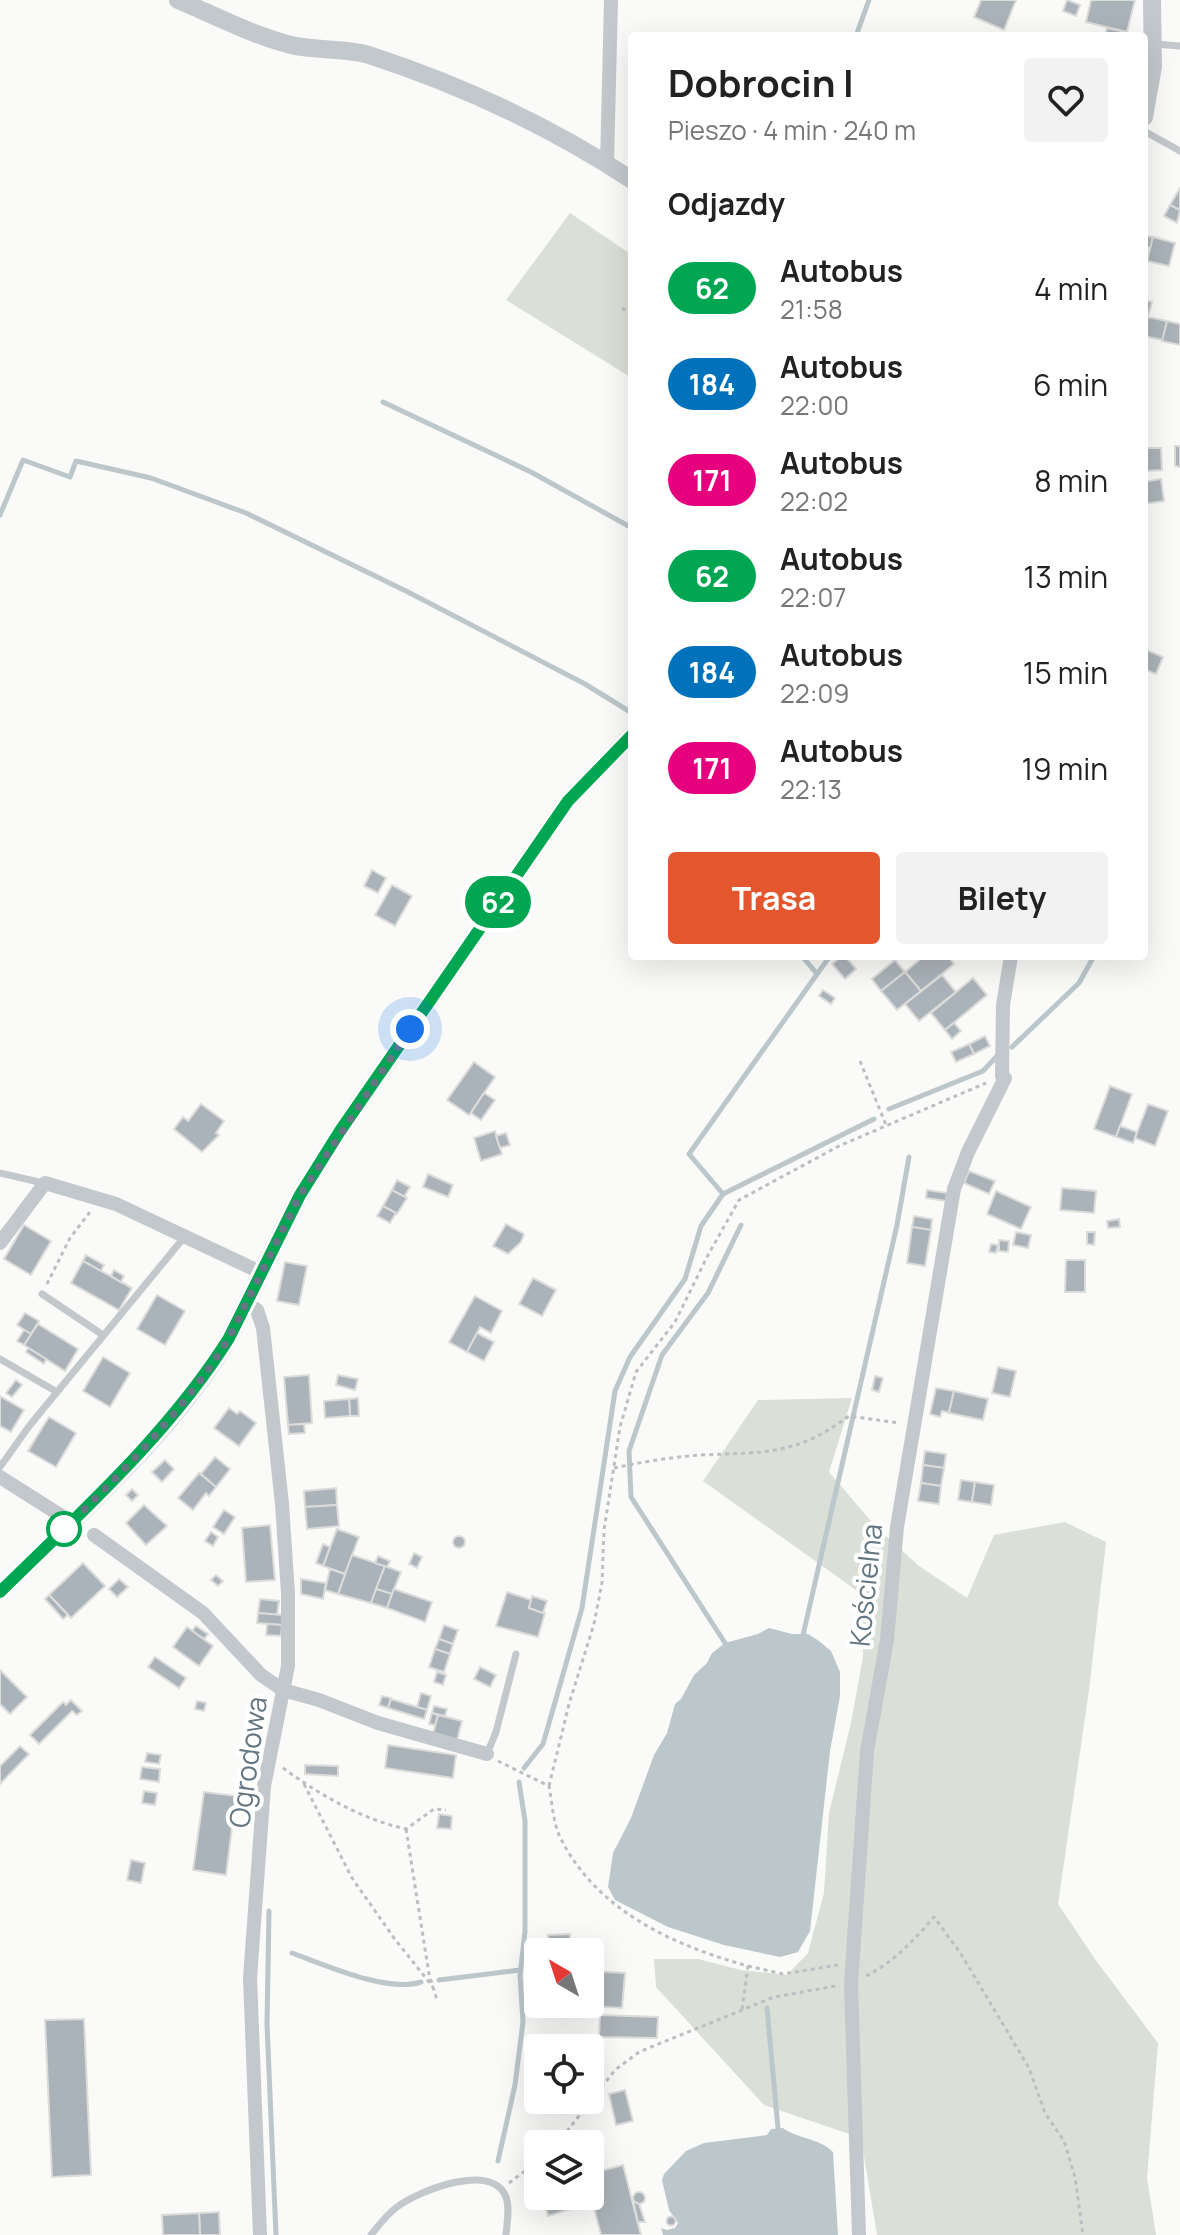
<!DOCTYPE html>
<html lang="pl">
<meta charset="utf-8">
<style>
:root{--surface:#fff;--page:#f2f2f2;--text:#222;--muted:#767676;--accent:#e4572e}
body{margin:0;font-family:Manrope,sans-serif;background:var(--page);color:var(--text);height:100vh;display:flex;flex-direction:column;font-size:30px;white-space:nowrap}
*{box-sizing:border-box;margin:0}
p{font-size:26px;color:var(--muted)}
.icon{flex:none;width:44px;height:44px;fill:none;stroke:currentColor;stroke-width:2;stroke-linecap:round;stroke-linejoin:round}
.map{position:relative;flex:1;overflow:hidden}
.side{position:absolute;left:628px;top:32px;width:520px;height:928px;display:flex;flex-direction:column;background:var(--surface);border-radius:8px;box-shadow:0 8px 32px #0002}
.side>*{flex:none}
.badge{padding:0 16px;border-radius:26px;font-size:28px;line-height:52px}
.needle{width:52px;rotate:321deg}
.fabs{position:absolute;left:524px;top:1938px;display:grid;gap:16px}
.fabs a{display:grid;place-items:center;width:80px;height:80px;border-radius:8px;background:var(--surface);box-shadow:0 8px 32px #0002;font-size:40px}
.you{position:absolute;width:40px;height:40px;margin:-20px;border:6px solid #fff;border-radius:50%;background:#1a73e8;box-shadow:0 0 0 12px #1a73e833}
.map>.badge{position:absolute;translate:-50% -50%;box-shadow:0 0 0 4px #fff}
h2{padding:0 40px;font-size:30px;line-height:72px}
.round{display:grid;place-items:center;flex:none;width:84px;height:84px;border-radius:8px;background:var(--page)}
.headline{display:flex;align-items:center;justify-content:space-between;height:136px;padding:0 40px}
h1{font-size:38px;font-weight:700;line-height:60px}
.primary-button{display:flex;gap:16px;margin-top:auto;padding:16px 40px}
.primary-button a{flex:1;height:92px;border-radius:8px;background:var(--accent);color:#fff;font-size:32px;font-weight:700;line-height:92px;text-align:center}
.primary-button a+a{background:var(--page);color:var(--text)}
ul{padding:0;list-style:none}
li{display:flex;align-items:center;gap:24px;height:96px;padding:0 40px}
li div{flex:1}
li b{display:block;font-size:30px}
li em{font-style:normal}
li .badge{min-width:88px;font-weight:700;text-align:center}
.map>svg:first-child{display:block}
.green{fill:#dadfd7}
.water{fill:#bbc7cb}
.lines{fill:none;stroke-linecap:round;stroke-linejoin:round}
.stream{stroke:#bbc7cb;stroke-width:5}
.building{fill:#aab3b9;stroke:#dcdcda;stroke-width:2}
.path{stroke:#bbbfc2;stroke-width:3;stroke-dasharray:4 4;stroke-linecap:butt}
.service{stroke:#c3c8cc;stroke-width:7}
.minor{stroke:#c3c8cc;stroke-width:14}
.tertiary{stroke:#c3c8cc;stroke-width:18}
.line-casing{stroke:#fff;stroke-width:18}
.line{stroke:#00a651;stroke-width:12}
.walk{stroke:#657683;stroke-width:8;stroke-dasharray:0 14.4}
.stop-dot{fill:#fff;stroke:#00a651;stroke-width:4}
.labels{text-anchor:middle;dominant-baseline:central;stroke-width:8;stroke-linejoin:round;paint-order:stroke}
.street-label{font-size:28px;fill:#657683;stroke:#fff}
</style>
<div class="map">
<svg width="1180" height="2235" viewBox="0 0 1180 2235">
<rect width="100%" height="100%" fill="#fafaf8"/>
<g class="green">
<path d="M570,213L632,255V378L506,300Z"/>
<path d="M852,1398L829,1472L876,1527L919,1566L967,1598L994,1535L1065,1522L1106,1542L1089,1690L1058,1904L1095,1959L1158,2043L1147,2178L1156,2235H877L861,2138L764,2105L656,1987L654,1959H698L741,1970L787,1975L808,1953L824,1893L829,1813L851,1723L863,1657V1595L703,1481L758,1400Z"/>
</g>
<g class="water">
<path d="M769,1628L792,1634H808L819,1641L831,1651L840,1672V1696L830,1751L810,1931L798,1952L780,1957L724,1945L668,1927L615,1900L608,1887L613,1853L631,1818L654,1755L667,1733L675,1704L681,1699L694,1675L707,1663L712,1653L725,1643L758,1634Z"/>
<path d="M783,2128C797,2139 820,2138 833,2152L838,2235H663L661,2228L667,2230L675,2228L678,2223L669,2210L662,2180L664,2174L686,2151L704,2143L767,2135L771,2129Z"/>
</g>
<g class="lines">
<g class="stream">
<path d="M856,36L869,0"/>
<path d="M383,402L531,472L632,528"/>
<path d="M0,515L23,460L70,477L76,461L151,478L246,513L408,592L585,684L632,713"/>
<path d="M802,956L817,974"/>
<path d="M1012,1047L1079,983L1094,956"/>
<path d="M889,1109L983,1071L998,1055"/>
<path d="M723,1194L689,1154L830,956"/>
<path d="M803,1635L897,1225L909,1157"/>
<path d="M725,1643L631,1497L629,1451L662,1355L708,1293L741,1225"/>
<path d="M524,1768L543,1744L582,1608L615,1391L630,1357L685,1279L701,1226L723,1194L874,1119"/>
<path d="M269,1911L267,2024L276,2235"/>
<path d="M292,1953C325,1965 387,1993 421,1982"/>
<path d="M439,1980L520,1970"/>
<path d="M767,2008L778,2128"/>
<path d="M498,2161L515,2085L523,2022L520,1975L525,1932V1821L519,1782"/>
</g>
</g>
<g class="building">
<path d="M981,0H1016L1004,30L974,17Z"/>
<path d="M1067,0L1080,5L1076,16L1063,11Z"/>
<path d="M1091,0H1135L1127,32L1086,22Z"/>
<path d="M1107,28L1125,32L1124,36H1105Z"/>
<path d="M1180,188V210L1170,205Z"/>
<path d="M1170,205L1180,210L1177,223L1164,216Z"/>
<path d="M1147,236L1153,237L1151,248L1144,247Z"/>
<path d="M1153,237L1175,243L1169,266L1147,261Z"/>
<path d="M1144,300L1152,302L1148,317L1144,316Z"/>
<path d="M1148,317L1167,321L1163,340L1144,336Z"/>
<path d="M1167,321L1180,324V345L1162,341Z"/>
<path d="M1175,446H1180V467L1175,466Z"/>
<path d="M1145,448H1161L1162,470L1146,471Z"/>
<path d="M1161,479L1164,501L1144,504V482Z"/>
<path d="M1144,649L1163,657L1156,674L1144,669Z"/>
<path d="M372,870L386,878L378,893L364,886Z"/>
<path d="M392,885L412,896L395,926L375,915Z"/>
<path d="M842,956H845L856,969L845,979L832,964Z"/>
<path d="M924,956H948L954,964L921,991L905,972Z"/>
<path d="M895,960L905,972L881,991L872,979Z"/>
<path d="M905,972L921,991L897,1010L881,991Z"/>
<path d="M942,975L956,992L919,1021L905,1004Z"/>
<path d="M973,978L987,995L945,1030L931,1013Z"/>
<path d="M823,990L835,998L831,1004L819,996Z"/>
<path d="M954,1023L961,1031L952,1039L945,1030Z"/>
<path d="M985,1036L990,1046L974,1054L969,1044Z"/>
<path d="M969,1044L974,1054L956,1062L951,1052Z"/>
<path d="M474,1062L495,1077L469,1115L447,1100Z"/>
<path d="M1110,1086L1132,1094L1116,1137L1094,1129Z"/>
<path d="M484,1093L495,1100L481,1120L471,1113Z"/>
<path d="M201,1104L224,1121L216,1133L219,1135L202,1152L174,1129L183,1117L188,1121Z"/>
<path d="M1148,1104L1168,1111L1155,1146L1135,1138Z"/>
<path d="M1120,1126L1137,1132L1133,1143L1116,1137Z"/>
<path d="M495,1131L502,1154L481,1161L474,1138Z"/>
<path d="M506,1133L510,1145L500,1148L496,1136Z"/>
<path d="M969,1171L995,1181L989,1194L964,1183Z"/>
<path d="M428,1174L453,1185L448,1197L423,1187Z"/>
<path d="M397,1180L410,1187L404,1197L392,1190Z"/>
<path d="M1062,1188L1096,1191L1094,1213L1060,1210Z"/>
<path d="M392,1190L407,1198L397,1214L383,1206Z"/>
<path d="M927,1190L947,1193L946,1201L926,1198Z"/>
<path d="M996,1191L1031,1207L1021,1229L987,1214Z"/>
<path d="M383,1206L396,1213L390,1223L377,1216Z"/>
<path d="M914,1216L932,1219L931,1230L912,1227Z"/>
<path d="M1119,1219L1120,1227L1108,1228L1107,1221Z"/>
<path d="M506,1224L524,1234L521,1242L508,1254L493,1246Z"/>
<path d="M24,1225L51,1241L31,1275L4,1259Z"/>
<path d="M912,1227L931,1230L925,1266L907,1263Z"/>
<path d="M1016,1232L1031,1235L1028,1248L1013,1245Z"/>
<path d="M1087,1232H1095L1094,1245L1087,1244Z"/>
<path d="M999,1240L1009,1241L1008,1252L999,1251Z"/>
<path d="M991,1244L998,1245L996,1253L989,1252Z"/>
<path d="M86,1255L104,1265L101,1271L83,1261Z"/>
<path d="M1066,1260H1085V1292H1065Z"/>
<path d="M83,1261L132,1288L119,1310L71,1283Z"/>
<path d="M285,1262L307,1266L299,1305L277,1301Z"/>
<path d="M114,1270L124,1276L121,1282L111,1276Z"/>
<path d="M533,1278L556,1290L542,1316L519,1304Z"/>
<path d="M157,1295L185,1311L165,1345L137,1329Z"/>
<path d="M475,1296L502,1311L491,1333L480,1327L467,1352L449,1342Z"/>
<path d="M25,1313L39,1321L31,1334L17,1325Z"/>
<path d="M38,1324L78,1349L65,1371L24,1345Z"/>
<path d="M24,1330L31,1334L24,1345L17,1341Z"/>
<path d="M477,1333L494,1342L484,1361L467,1352Z"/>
<path d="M28,1348L46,1359L44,1364L26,1352Z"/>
<path d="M103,1357L130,1373L110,1407L83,1391Z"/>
<path d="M998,1367L1016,1371L1010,1397L992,1393Z"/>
<path d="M309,1375L312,1423L288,1425L284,1377Z"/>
<path d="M338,1375L358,1379L355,1390L336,1385Z"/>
<path d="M875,1376L883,1378L879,1392L872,1390Z"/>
<path d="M16,1380L22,1385L12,1397L6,1393Z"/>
<path d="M936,1388L954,1391L949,1413L942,1411L940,1417L930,1414Z"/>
<path d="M954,1391L988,1399L983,1420L949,1413Z"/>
<path d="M0,1396L24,1410L11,1432L0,1426Z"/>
<path d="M358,1398L359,1416H350L349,1399Z"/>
<path d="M349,1399L350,1416L325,1418L324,1401Z"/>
<path d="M229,1408L237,1414L240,1411L256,1423L239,1446L214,1428Z"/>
<path d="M49,1417L76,1433L56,1467L28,1451Z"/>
<path d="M304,1424L305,1433L289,1434L288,1425Z"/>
<path d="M925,1451L946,1454L944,1468L923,1465Z"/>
<path d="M215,1457L230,1469L216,1487L201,1474Z"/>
<path d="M165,1460L174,1469L162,1482L152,1472Z"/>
<path d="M923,1465L944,1468L941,1486L921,1483Z"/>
<path d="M199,1473L216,1487L209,1496L206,1493L193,1510L178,1498Z"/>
<path d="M961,1480L975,1482L972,1502L958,1500Z"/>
<path d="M975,1482L994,1485L991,1505L972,1502Z"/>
<path d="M921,1483L941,1486L939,1504L918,1501Z"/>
<path d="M336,1488L337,1505L305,1507L304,1491Z"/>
<path d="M132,1489L138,1495L132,1501L126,1495Z"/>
<path d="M144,1505L167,1526L146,1545L126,1523Z"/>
<path d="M337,1505L339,1526L307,1529L305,1507Z"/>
<path d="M224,1510L235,1517L224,1534L213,1527Z"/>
<path d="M270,1525L275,1580L246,1582L242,1528Z"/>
<path d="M337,1529L359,1537L345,1574L323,1566Z"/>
<path d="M211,1532L218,1537L213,1546L205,1541Z"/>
<circle cx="459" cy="1542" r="6"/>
<path d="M323,1544L330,1547L323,1566L316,1563Z"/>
<path d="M414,1553L422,1557L417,1568L409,1564Z"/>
<path d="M352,1555L385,1566L371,1603L338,1594Z"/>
<path d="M378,1556L390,1561L387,1567L375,1563Z"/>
<path d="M83,1563L105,1586L71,1618L49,1595Z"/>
<path d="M385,1566L401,1572L392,1594L376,1589Z"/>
<path d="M330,1569L345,1574L338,1594L325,1590Z"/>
<path d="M216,1575L223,1581L218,1586L211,1580Z"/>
<path d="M119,1579L128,1587L117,1597L109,1589Z"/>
<path d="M301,1579L326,1583L323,1599L301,1594Z"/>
<path d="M376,1589L392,1594L387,1608L371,1603Z"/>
<path d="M394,1589L432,1602L425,1622L387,1608Z"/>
<path d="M507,1592L531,1600L529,1608L545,1613L538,1637L496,1626Z"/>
<path d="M49,1595L68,1615L63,1619L45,1599Z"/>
<path d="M532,1596L547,1601L543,1613L529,1608Z"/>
<path d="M260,1599L279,1601L277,1615L258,1613Z"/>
<path d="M258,1613L283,1615L282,1625L257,1623Z"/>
<path d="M267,1624L282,1625L281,1636L266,1635Z"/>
<path d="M444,1625L458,1630L453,1644L439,1639Z"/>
<path d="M196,1626L208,1634L204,1639L192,1631Z"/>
<path d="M187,1627L213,1646L199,1666L173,1647Z"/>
<path d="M439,1639L453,1644L450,1654L435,1649Z"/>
<path d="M435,1649L450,1654L444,1672L429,1667Z"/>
<path d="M155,1657L186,1678L179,1688L148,1667Z"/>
<path d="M480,1667L496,1675L490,1687L474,1679Z"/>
<path d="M0,1670L27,1697L10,1714L0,1704Z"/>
<path d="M437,1672L446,1675L443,1685L434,1682Z"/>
<path d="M421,1693L431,1696L427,1710L417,1707Z"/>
<path d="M382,1696L391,1698L388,1708L379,1705Z"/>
<path d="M391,1699L427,1710L424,1719L388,1708Z"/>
<path d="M71,1700L82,1711L77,1715L72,1711L39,1744L30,1735L63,1702L66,1705Z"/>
<path d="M197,1701L206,1703L204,1711L195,1709Z"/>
<path d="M434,1706L447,1709L445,1716L432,1713Z"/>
<path d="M432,1713L438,1715L435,1725L429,1724Z"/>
<path d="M438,1715L462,1721L457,1740L433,1734Z"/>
<path d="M388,1745L456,1755L453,1778L385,1768Z"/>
<path d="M20,1746L29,1754L0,1784V1766Z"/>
<path d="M147,1753L161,1755L159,1764L145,1762Z"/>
<path d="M305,1765L338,1766V1776L305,1774Z"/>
<path d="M142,1767L160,1769L159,1782L140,1779Z"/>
<path d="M144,1791L157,1793L155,1805L142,1803Z"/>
<path d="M204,1792L236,1796L226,1875L193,1870Z"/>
<path d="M439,1814L452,1816L451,1829L437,1828Z"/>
<path d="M131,1860L145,1863L141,1883L127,1880Z"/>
<path d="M570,1934L571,1952H549L548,1935Z"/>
<path d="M590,1971L625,1973L622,2008L560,2004H590Z"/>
<path d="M600,2015L658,2017L657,2038L599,2037Z"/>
<path d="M84,2019L91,2175L52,2177L45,2020Z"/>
<path d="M625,2090L633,2121L616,2125L609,2094Z"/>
<path d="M623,2165L641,2235H601L590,2192V2174Z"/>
<circle cx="639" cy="2198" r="6"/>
<path d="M590,2192L593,2202L548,2216L542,2196H590Z"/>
<path d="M633,2201L639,2204L645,2222H638Z"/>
<path d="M219,2212L220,2235H200L199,2213Z"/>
<path d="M199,2213L200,2235H163L162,2215Z"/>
<circle cx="671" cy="2221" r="4.5"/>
</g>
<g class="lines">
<g class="path">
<path d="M622,308L632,315"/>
<path d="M860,1061L886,1125"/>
<path d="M47,1284L70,1238L90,1212"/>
<path d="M614,1468C642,1462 672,1457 701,1455C763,1452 796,1456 849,1416L899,1423"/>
<path d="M498,1761L549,1786C552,1802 553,1821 559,1835C595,1910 672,1945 748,1966L742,2010"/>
<path d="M283,1768C320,1795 361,1819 406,1829L434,1809L446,1810"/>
<path d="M304,1784L352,1878L394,1938L433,1987"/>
<path d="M549,1786L569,1704L594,1624L602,1583L604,1530L620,1427L636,1372L675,1322L708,1255L739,1200L839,1146L986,1083"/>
<path d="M406,1829L429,1974L437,2000"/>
<path d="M748,1966L783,1974L838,1965"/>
<path d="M866,1976C894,1962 914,1940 934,1917L961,1954L1029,2068L1045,2113L1064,2141L1075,2177L1083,2235"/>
<path d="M557,2144L615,2070L639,2052L774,1997L836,1986"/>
<path d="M509,2183L538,2161"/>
</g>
<g class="service">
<path d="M1155,44L1180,46"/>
<path d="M1144,131L1180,151"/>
<path d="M0,1173L43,1183"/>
<path d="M42,1294L103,1335"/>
<path d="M0,1359L57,1392"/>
<path d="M0,1467L30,1425L186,1235"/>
<path d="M487,1754L496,1732L516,1654"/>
<path d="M371,2235C379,2225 386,2215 397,2207C418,2191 492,2161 506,2197C510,2208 507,2223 506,2235"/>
</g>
<g class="minor">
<path d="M607,164L611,0"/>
<path d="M0,1243L45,1183L116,1204L260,1272"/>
<path d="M247,1303L257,1310L263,1328L282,1504L288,1593V1666L264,1786L250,1978L260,2235"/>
<path d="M0,1477L71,1522"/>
<path d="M94,1535L203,1613L261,1675L283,1690L319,1700L378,1723L487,1754"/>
<path d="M859,2235L851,1984L867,1751L887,1640L897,1527L954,1189L968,1152L1005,1078L1002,1076L1003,1005L1011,956"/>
</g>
<g class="tertiary">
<path d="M178,0C216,16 252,35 291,45C316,51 347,48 369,55C461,85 551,127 632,180"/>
<path d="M1144,117L1153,67L1152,0"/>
<path d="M0,1592C80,1513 170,1435 229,1338L300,1195L340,1131L568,801L632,735"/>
</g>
</g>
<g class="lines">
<g class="line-casing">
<path id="line" d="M0,1592C80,1513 169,1434 229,1338L300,1195L340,1131L568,801L632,735"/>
</g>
<use href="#line" class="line"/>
<path class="walk" d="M64,1529L59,1534C120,1475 184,1411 229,1338L300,1195L410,1029"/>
</g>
<circle class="stop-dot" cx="64" cy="1529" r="16"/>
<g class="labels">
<g class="street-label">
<text transform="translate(865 1585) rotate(-84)">Kościelna</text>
<text transform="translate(247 1762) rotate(-82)">Ogrodowa</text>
</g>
</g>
</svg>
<div class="fabs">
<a><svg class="needle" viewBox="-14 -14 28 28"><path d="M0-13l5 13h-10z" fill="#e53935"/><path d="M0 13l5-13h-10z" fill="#767676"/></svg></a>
<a><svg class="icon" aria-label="locate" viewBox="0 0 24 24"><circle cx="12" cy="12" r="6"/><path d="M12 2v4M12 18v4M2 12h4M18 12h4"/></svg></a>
<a><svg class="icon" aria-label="layers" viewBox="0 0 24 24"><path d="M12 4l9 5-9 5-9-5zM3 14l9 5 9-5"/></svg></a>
</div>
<div class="you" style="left:410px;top:1029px"></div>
<b class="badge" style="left:498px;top:902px;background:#00a651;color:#fff">62</b>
<section class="side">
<div class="headline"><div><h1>Dobrocin I</h1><p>Pieszo · 4 min · 240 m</p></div><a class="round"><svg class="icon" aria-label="heart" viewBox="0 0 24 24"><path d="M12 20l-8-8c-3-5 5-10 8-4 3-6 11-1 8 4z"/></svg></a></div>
<h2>Odjazdy</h2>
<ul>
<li><span class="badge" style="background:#00a651;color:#fff">62</span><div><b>Autobus</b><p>21:58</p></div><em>4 min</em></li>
<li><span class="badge" style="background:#0072bc;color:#fff">184</span><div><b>Autobus</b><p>22:00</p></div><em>6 min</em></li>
<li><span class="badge" style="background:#e6007e;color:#fff">171</span><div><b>Autobus</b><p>22:02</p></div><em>8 min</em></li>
<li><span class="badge" style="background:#00a651;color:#fff">62</span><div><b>Autobus</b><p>22:07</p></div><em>13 min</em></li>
<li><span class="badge" style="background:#0072bc;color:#fff">184</span><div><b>Autobus</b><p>22:09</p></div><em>15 min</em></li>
<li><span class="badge" style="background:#e6007e;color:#fff">171</span><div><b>Autobus</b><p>22:13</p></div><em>19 min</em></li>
</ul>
<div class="primary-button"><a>Trasa</a><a>Bilety</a></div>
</section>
</div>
